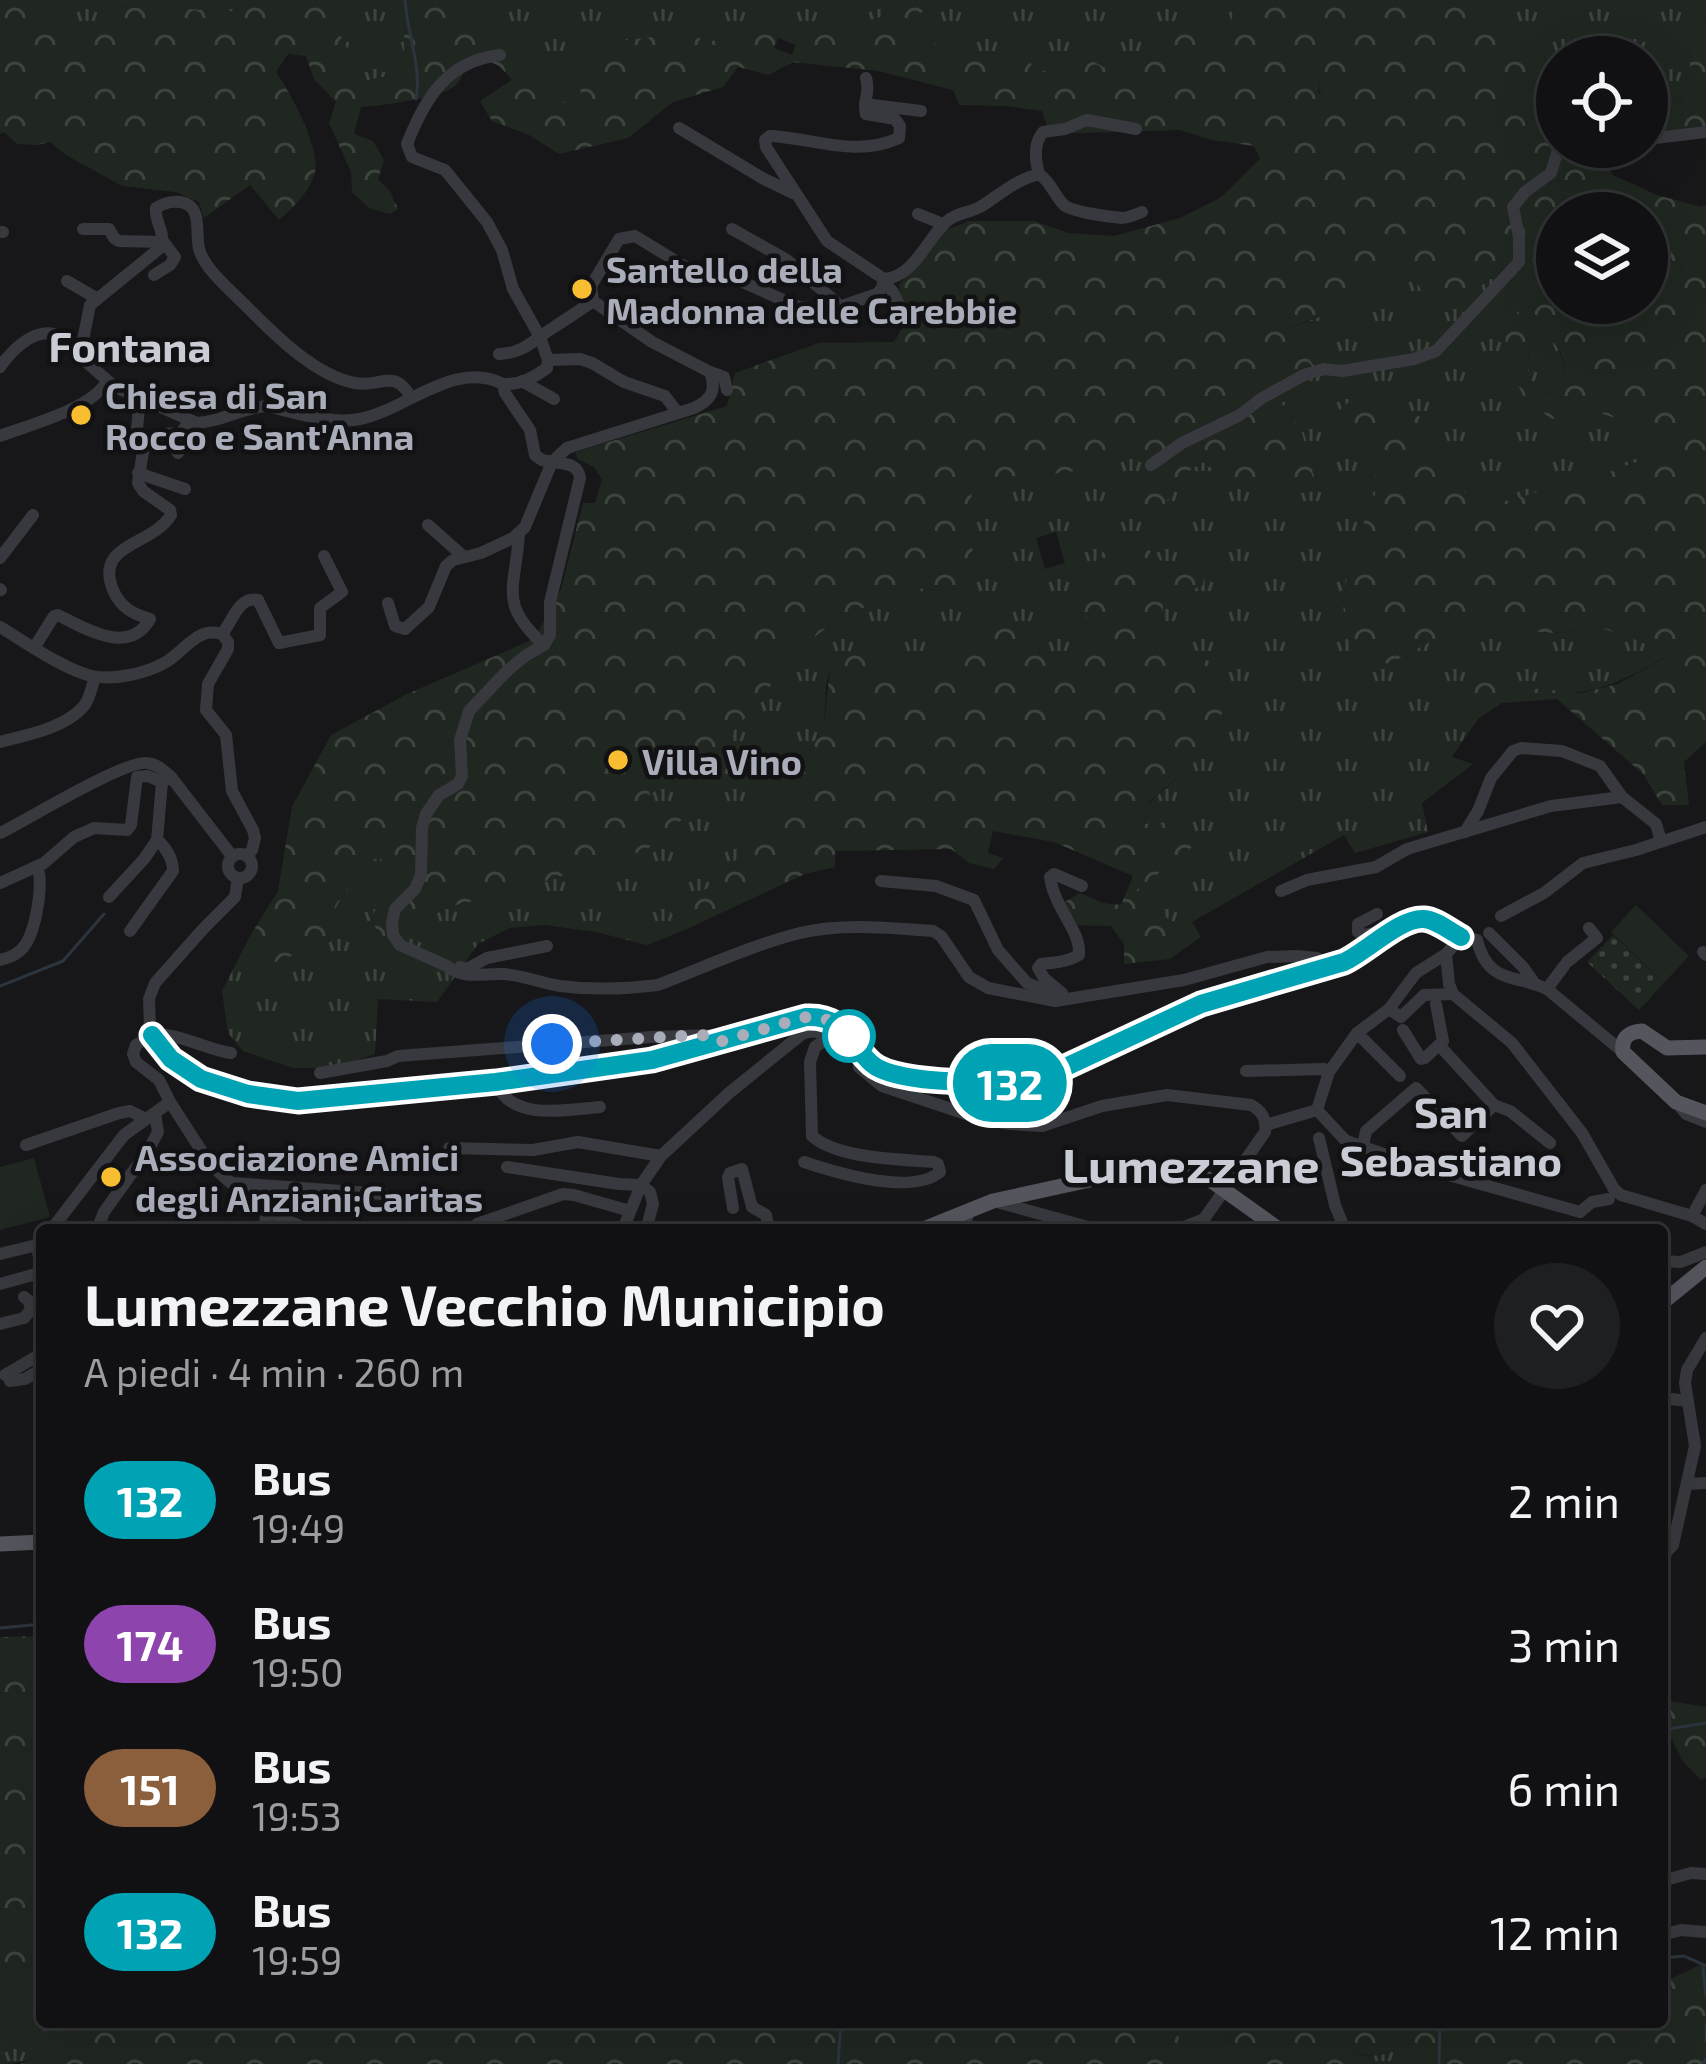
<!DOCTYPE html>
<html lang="it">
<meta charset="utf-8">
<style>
:root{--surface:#111113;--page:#1e1f21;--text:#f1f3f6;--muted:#9c9da0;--line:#303133}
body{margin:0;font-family:"Exo 2",sans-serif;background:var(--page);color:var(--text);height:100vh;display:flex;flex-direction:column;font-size:45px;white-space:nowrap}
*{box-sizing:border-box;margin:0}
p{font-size:39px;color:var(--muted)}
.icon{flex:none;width:66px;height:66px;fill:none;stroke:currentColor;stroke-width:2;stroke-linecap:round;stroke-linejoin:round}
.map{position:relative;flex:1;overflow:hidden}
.details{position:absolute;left:36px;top:1224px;width:1632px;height:804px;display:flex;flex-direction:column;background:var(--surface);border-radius:12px;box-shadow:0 12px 48px #0002,0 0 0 3px var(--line)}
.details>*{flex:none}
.badge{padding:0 24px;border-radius:39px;font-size:42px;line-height:78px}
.tools{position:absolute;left:1536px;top:36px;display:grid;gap:24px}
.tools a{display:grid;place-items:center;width:132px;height:132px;border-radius:50%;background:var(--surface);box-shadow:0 12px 48px #0002,0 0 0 3px var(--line);font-size:60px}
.you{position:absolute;width:60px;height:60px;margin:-30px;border:9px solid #fff;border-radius:50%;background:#1a73e8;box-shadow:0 0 0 18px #1a73e833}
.map>.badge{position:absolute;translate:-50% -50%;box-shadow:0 0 0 6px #fff}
.round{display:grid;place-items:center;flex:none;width:126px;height:126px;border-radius:63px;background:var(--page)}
.head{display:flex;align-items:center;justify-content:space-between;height:204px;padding:0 48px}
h1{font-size:57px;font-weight:700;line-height:90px}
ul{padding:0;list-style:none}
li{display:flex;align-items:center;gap:36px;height:144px;padding:0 48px}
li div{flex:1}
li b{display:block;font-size:45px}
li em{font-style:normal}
li .badge{min-width:132px;font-weight:700;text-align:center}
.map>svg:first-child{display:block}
.grass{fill:url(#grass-tufts);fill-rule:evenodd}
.forest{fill:url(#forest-crowns);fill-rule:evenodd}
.park{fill:url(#park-dots)}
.pitch{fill:#1f2720}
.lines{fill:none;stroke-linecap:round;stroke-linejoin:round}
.stream{stroke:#2c353e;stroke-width:3}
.minor{stroke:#38393e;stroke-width:12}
.major{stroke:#54555d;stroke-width:15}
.line-casing{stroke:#fff;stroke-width:27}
.line{stroke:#00a3b4;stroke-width:18}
.walk{stroke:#a9adb9;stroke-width:12;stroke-dasharray:0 21.6}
.poi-dot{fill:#f8bd30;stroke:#121214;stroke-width:4.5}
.stop-dot{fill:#fff;stroke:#00a3b4;stroke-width:6}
.labels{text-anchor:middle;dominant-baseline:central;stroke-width:9;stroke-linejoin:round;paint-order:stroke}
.poi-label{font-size:36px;font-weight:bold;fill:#a9adb9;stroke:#121214;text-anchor:start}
.quarter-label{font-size:42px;font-weight:bold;fill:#caccd5;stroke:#121214}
.district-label{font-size:48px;font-weight:bold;fill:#caccd5;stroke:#121214}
</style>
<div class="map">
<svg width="1706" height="2064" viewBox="0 0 1706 2064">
<defs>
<pattern id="grass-tufts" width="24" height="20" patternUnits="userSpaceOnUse" patternTransform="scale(3)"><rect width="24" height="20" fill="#1f2720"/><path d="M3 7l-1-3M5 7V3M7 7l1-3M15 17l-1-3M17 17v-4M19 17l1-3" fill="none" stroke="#3d443e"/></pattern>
<pattern id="forest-crowns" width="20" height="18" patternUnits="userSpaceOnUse" patternTransform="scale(3)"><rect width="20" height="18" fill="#1f2720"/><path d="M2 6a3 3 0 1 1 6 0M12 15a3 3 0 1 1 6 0" fill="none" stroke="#3d443e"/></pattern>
<pattern id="park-dots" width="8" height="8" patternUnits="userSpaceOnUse" patternTransform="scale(3)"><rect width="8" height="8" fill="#1f2720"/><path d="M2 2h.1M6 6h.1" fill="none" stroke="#3d443e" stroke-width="1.8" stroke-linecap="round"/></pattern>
</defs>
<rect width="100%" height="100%" fill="#171719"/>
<g class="grass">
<path d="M24,0H266L229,12L162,7L99,8L90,38L65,37Z"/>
<path d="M323,0H427L404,23L405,72L336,88L349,53Z"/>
<path d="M438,0H895L882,17L842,27L796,45C754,28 753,22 710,42L684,33L601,43L566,54L582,91L575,108L551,97L518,48L480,16Z"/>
<path d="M933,0H1237L1231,22C1184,19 1171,31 1144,67L1112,71L1092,61L1064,76L1034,69L1010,55L941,50L913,22Z"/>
<path d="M1428,0H1706V22L1691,31L1690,64L1682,100L1647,110V57H1557V88L1541,50L1512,30L1493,25L1468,5Z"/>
<circle cx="1333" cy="87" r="14"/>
<path d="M1551,253L1557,256V293L1521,310L1524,398L1595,411L1651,431L1648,458L1593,478L1502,502L1466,495L1442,472L1438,431L1345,439L1375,466V495L1353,549L1344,594L1343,626L1447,631L1469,621L1497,629L1553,633L1604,629L1640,641L1667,656C1621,682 1583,703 1529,688C1517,685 1505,676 1494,671L1469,710L1478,719L1452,757L1473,764L1422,803L1428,832L1355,853L1344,835L1192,922L1189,917L1176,925L1133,893L1189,821L1144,825L1148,804L1209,749L1162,632L1163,602L1172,571L1136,538L1087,618L1081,648L1062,652H1041L1013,623L945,651L926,670L898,665L867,651L832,660L826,686L824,725L811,749L803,776L780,804L754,828L721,886L682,895L669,910L687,929L647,945L596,932L545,925L509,928L478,944L437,1002L378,999L375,1054L335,1068H293L243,1051L228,1033L222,991L250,936L268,964L328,942L335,909L362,863L381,857L389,875L372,919L384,948L447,907L497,896L646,850L653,805L638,753L730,735L764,696L788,658L830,625L858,618L860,609L923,588L949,592L973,569L970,479L1064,473L1115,463L1146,440L1142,502L1158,515L1182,475L1203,462L1239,486L1317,491L1301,430L1282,404L1281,375L1313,367L1285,330L1348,306L1369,267L1405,265L1463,299L1501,271ZM1056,532L1065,563L1045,569L1036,538Z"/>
<path d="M1534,339C1542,339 1547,338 1554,343C1562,350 1569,380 1562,390C1560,393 1556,394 1554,396L1535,389C1524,372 1528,357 1534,339Z"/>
<path d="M0,2000L42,2003V2022H73C66,2052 27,2064 0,2064Z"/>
<path d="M1174,2022H1226C1233,2033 1227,2051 1229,2064H1187Z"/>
<path d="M1396,2049L1407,2051L1422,2064H1346L1343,2054C1364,2054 1377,2060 1396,2049Z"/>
</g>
<g class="forest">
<path d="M0,0H24L65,37L89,38L99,8L162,7L229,12L266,0H323L349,53L337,87L405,72L404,23L427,0H438L480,16L518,48L551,97L575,108L581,91L565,54L601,43L685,33L710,42C738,29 749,22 778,38L774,48L792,55L796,45L842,27L882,17L895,0H933L913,22L941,50L1010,55L1022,49L1034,69L1064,75L1092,61L1112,71L1144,67C1170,31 1184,19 1231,21L1237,0H1428L1468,5L1493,25L1512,30L1541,50L1557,88V104H1548L1543,108L1557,131V147H1617L1597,151L1613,175L1657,195L1701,207L1706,205V742L1684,762L1689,805H1662L1643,774L1557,699L1502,703L1478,719L1469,710L1456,687L1494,671L1528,688L1581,693L1618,684L1666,657L1640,641L1604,629L1553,633L1497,629L1469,621L1389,664L1353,654L1343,626L1344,594L1353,549L1375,495V466L1345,439L1337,412L1356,396L1413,412L1438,431L1442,472L1467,495L1502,502L1593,478L1648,458L1651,431L1595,411L1574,423L1550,418L1524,398L1505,355L1506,331L1521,310L1557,293V303H1647V213H1557V256L1551,253L1501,271L1463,299L1422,291L1405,265L1370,267L1348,306L1286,329L1315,367L1281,376L1282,404L1301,430L1318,491L1287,495L1238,486L1203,462L1182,475L1158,516L1142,502L1145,441L1115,463L1064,473L971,479L973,569L949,592L923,588L860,609L858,618L830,625L788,658L764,696L730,735L733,774L701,782L669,746L638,753L653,805L684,818L646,850L497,896L447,907L384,949L372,919L389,875L380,857L362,864L335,909L328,942L268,965L250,936L278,891L292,807L331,735L407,694L534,639L561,589L583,503H595L602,479L594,467L577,459L576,452L727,406L735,373L819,343L894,342L904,325L899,285L946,230L970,221H1034L1068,233L1114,236L1180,218L1220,198L1260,159L1254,146L1212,140L1180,130L1050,134L1042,111L1006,106L959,105L953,90L878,71L792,62L769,75L738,67L723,87L673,102L628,138L559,154L529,135L492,121L480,101L512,80C499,63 489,59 468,59C465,68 463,78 456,85C444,98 379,106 361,107L354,134L373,141L384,160L378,179L390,191L398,209L390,214L369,208L352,192L351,172L329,123L336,102L314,79L306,56L288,54L276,72C291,94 323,151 314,176C308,194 292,208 279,220L250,185L204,218L199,202L176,192L122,186L66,155L50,142L36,145L17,144L4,132L0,134ZM1327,74L1339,75L1346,81L1347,87L1344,97L1327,100L1318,92L1319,82ZM1535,339C1542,340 1550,339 1556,345C1564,353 1568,380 1562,389C1560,392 1556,394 1553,396L1535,389C1524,372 1527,357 1535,339Z"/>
<path d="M1706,22V135L1647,142V110L1682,100L1690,64L1691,31Z"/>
<path d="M1136,538L1172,571L1205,568L1203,585L1163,602L1162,632L1176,662L1190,646L1224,674L1226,701L1209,749L1148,803L1144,824L1189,821L1201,840L1133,893L1176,925L1189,917L1201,937L1170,959L1124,964V944L1111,926L1078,925L1063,903L1080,893L1103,903L1121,905L1133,876L1054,842L993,831L988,853L1003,858L994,869L969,863L951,849L835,851V867L805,874L687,929L669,910L682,895L721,885L754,828L780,804L803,776L811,749L824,725L831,659L867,651L898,665L926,669L975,619L1013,623L1041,652H1062L1081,648L1087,618L1076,597L1110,540Z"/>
<path d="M42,1636V2003L0,2000V1637Z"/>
<path d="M1662,1700L1706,1707V1777L1701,1780L1682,1760L1672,1739L1662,1733Z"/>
<path d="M1702,1964L1706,1967V2064H1422L1407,2052L1396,2049C1377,2059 1365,2054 1344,2054L1346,2064H1229C1227,2051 1233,2033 1226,2022H1662V1983Z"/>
<path d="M73,2022H1174L1187,2064H20C41,2056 67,2045 73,2022Z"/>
</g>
<path class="park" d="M1613,935L1664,983L1639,1010L1587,962Z"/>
<g class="pitch">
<path d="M1636,905L1689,956L1664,983L1611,932Z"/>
<path d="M34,1158L50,1217L0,1230V1167Z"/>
</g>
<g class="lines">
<g class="stream">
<path d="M405,0C407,34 422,66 416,99"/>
<path d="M0,986L63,961L104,914"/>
<path d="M0,1628L42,1624"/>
<path d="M1662,1730L1706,1723"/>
<path d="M1662,1958L1684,1956L1706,1966"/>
<path d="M1703,1968L1706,1996"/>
<path d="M1706,2024V2041"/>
<path d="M838,2064L841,2022"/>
<path d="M1439,2064L1440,2022"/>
<path d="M1703,2064L1706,2059"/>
</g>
<g class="minor">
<path d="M500,55C447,61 425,98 407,144L412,157L445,170L487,222L502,250L513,289L540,337L548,360L547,368C533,378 520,385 503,384"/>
<path d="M865,104L921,111"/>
<path d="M679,128L764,179L793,193"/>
<path d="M1647,139L1706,132"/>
<path d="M1039,174C1035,160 1034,143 1043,132L1065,129L1087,120L1136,129"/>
<path d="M918,214L938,222L941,227"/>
<path d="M83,229H109L114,238L119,241L163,242"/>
<path d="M732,229L787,260L836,302L837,307"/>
<path d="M0,232H3"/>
<path d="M154,275L170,265L175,257L163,241"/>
<path d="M884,279C914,277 926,240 946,222C955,213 969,213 980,207C1001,194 1015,180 1039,174C1051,182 1054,195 1064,205C1072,212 1110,217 1122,218C1128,218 1137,214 1142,212"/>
<path d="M67,281L96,298"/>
<path d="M885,283L893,292L900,307"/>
<path d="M76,353L82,345L90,305L160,248C167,232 154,223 156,208C165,202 182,198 191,207C201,217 195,239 200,252C208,273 234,293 249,309C276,336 316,376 355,383C380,388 395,367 411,398"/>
<path d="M499,354C524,353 532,341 551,329C565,320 579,311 593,301L591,286L619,239L635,236L684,266L738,280L799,307L830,310L877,294L882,288L884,279L827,241L766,147L765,140L770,136C814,138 855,158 899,138L900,126L895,119L866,114C862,102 871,92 866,78"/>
<path d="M548,360L580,359L592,363L624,382L665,396L677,412"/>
<path d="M0,367C12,350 33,329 54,334L115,387L197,423C221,422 242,408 266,406C295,412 330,425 360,419C406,410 455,359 503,384L505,393L530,430L535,455L542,460L552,462L567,448L694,408C711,400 717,391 710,372L652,342L593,301"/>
<path d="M710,372L724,377L727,390"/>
<path d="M522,381L554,399"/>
<path d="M0,436C29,425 92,409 107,381"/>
<path d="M144,445C154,438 167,430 179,435L190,421"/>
<path d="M178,453L174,447L179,435"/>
<path d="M1151,465L1182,443L1240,415L1262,398L1304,375L1324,369L1342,371L1414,359L1436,351L1519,262V237L1513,207L1525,192L1551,173L1558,150L1581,147"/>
<path d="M138,473L185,489"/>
<path d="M428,525L463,556"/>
<path d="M519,533C516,589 497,602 544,645"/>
<path d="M0,558L33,515"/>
<path d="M0,589L1,590"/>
<path d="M388,603L395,626L405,629L429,607L446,566L453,560L481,553L513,538L525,527L552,462C565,464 578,463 580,478L550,602V635L544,645L525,656L507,671L469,711L460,740L462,776L458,784L439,795L426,814L422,828L421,875L415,889L395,909L392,923L393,935L400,945L447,966C464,980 482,973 503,974C522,975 541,983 560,986C592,990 626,989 658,985C705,967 752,945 800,933C843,923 889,928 933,931L941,936L969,977L988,988L1055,1001L1184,980L1267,957L1297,956L1317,958L1328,967"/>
<path d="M0,627C25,642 65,670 92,676C114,681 147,673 166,662C185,651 197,626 222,634L228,642V649L208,684L206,710L226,735L232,791L253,830L255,838L252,850L247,856"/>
<path d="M222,634C233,621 238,596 258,600L279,643L320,635V608L342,592L324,556"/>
<path d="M34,648L54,616L58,615C86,629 129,656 150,619C133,614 121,608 113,590C94,543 151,547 171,515L170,510L143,491L138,483L144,445L137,429L140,398"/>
<path d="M0,742C27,735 65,728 84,706C90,698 92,686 95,677"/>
<path d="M1465,832L1478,811L1491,778L1513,751L1521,748L1562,751L1600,766L1622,797L1656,824L1661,841"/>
<path d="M0,833C27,820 125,760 147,763C157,764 163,770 171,777L232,856"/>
<circle cx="240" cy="866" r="12"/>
<path d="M238,878L235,897L204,928L155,983L149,999L150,1027L160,1048L201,1080L222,1087L299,1101L496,1082L652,1060L806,1017L833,1020L856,1044"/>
<path d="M881,881L936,886L974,900L998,950L1027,983L1061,996"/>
<path d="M0,883L44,863L74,837L94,828L127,830L131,825L137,777L148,776L162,782L171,777"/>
<path d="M1281,891L1307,880L1376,867L1407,849L1551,806L1622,797"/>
<path d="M109,897L144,859L157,840L162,782"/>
<path d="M1377,914L1358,924V932L1364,935L1391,930"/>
<path d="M1501,916L1544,893L1583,863L1636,850L1706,827"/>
<path d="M130,931L173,871C173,859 166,847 157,840"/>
<path d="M1489,933L1523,967L1535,984"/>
<path d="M1703,952L1706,955"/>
<path d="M1446,954L1449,984L1453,994L1512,1043L1582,1133L1614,1189L1621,1195L1692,1216L1706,1224"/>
<path d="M0,960C11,957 19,954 25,945C36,929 44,883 37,866"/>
<path d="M1567,962L1597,938L1589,928"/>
<path d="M460,967L467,969L487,958L547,946"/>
<path d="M1547,989L1564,966"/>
<path d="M1062,993L1044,978L1038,968L1041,964C1055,962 1065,963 1079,955C1081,930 1054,908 1050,877L1054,874L1082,886"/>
<path d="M1389,1009L1401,1017L1424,995L1453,994"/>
<path d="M1403,1030L1421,1059L1425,1058L1443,1041L1436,1004"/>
<path d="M1357,1033L1400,1076"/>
<path d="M152,1035L136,1045L133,1054L136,1062L159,1080L170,1102L210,1164L231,1183L261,1200L266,1211L309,1230H322"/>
<path d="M152,1035C175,1031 207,1050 231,1053"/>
<path d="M1439,1045L1494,1105"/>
<path d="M870,1062C914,1087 993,1087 1042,1079L1201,1004L1344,962C1368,951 1406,912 1432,921C1448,927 1460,936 1477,940C1488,985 1516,974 1547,989L1623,1052"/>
<path d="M859,1067L882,1086L975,1117L1009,1124L1042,1126L1102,1106L1167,1095L1251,1105C1262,1111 1267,1119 1265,1132L1204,1219L1176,1230"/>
<path d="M1246,1071L1324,1069L1329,1072"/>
<path d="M320,1073L387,1061L398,1056L651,1037L715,1035L721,1040"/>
<path d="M496,1082C510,1122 567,1110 600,1107"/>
<path d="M1678,1104L1686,1114L1706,1122"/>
<path d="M1317,1110L1345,1140L1352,1143L1420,1167L1580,1212"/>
<path d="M1266,1125L1317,1110L1329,1072L1357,1033L1389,1009L1416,973L1446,954L1461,937"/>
<path d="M1319,1138L1335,1205L1345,1230"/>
<path d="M26,1145L119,1113L130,1111L146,1119"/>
<path d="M1363,1146L1366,1131L1416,1088L1462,1136L1494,1105L1510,1111L1550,1143"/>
<path d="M449,1148L533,1150L578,1142L661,1156"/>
<path d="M804,1162C837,1173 911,1196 940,1172L938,1164L934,1162C900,1159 838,1159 812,1136L810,1062L815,1047L829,1037"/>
<path d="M507,1167L619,1184L641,1185L650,1192L653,1204L646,1230"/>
<path d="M232,1183L383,1194"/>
<path d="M993,1201L1099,1230"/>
<path d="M733,1208L728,1178L730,1173L742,1169L752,1207L766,1215L769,1230"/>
<path d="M1580,1212L1592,1202L1609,1199"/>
<path d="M1692,1216L1706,1190"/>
<path d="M51,1230L124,1135L170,1102"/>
<path d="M97,1230L104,1212L149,1149L158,1132L155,1114"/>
<path d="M265,1230L266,1211"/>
<path d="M474,1230L477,1224L563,1194L574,1195L630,1211"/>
<path d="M620,1230L626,1222L641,1185L661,1156L729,1093L802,1034C823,1025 832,1042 847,1055"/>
<path d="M950,1230L967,1218L969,1210"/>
<path d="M0,1254L37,1245L41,1241"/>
<path d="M1662,1261L1681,1262L1706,1252"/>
<path d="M0,1284L36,1274L41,1271L37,1245"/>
<path d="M0,1324L24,1318L31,1310L29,1301L24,1297"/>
<path d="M5,1375L39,1355L42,1349"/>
<path d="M10,1381L25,1379L42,1369"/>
<path d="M1662,1398L1688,1401"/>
<path d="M1687,1484L1706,1483"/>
<path d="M1662,1557L1673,1545L1695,1446L1685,1383L1687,1370L1706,1338"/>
<path d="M1662,1881L1691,1873L1706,1874"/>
<path d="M1662,1935L1681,1930L1706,1932"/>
</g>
<g class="major">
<path d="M1706,1047L1667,1048L1642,1031C1628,1032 1621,1038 1623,1052L1676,1102L1706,1113"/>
<path d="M921,1230L993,1201L1117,1174L1160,1169L1186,1171L1210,1180L1280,1230"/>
<path d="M1662,1303L1706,1267"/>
<path d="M0,1544L42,1542"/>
</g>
</g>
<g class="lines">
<g class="line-casing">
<path id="line" d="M152,1035L171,1059L201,1079L248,1094L298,1101L496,1082L652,1060L806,1017C845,1015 848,1043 872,1064C897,1086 1009,1084 1042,1078L1201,1004L1344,962C1366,952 1401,917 1424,919C1437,920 1449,931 1461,937"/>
</g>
<use href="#line" class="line"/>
<path class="walk" d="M552,1044L682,1036L715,1035L722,1041L806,1017C827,1016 834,1023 849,1036"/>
</g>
<g class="poi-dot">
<circle cx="582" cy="289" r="12"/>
<circle cx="81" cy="415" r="12"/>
<circle cx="618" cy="760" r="12"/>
<circle cx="111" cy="1177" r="12"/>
</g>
<circle class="stop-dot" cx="849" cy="1036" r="24"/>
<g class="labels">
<g class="poi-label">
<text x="606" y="268">Santello della<tspan x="606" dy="41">Madonna delle Carebbie</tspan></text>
<text x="105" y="394">Chiesa di San<tspan x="105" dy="41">Rocco e Sant'Anna</tspan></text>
<text x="642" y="760">Villa Vino</text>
<text x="135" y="1156">Associazione Amici<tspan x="135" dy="41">degli Anziani;Caritas</tspan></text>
</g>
<g class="quarter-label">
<text x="130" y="345">Fontana</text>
<text x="1451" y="1111">San<tspan x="1451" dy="48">Sebastiano</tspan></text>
</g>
<g class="district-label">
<text x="1191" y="1164">Lumezzane</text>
</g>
</g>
</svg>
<div class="tools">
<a><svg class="icon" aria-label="locate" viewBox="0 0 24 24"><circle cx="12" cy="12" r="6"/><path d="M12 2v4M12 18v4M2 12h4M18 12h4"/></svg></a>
<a><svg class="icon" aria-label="layers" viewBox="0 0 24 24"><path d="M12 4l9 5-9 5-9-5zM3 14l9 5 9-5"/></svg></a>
</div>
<div class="you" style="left:552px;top:1044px"></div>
<b class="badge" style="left:1010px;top:1083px;background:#00a3b4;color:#fff">132</b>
<section class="details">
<div class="head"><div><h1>Lumezzane Vecchio Municipio</h1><p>A piedi · 4 min · 260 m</p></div><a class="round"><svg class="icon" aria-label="heart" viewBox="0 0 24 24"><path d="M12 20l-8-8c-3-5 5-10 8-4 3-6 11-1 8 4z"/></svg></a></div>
<ul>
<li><span class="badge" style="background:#00a3b4;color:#fff">132</span><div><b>Bus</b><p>19:49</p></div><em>2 min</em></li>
<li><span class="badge" style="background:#8e44ad;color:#fff">174</span><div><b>Bus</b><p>19:50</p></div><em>3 min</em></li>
<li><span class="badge" style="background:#8b5e3c;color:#fff">151</span><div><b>Bus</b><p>19:53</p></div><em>6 min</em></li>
<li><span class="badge" style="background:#00a3b4;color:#fff">132</span><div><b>Bus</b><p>19:59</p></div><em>12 min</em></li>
</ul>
</section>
</div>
